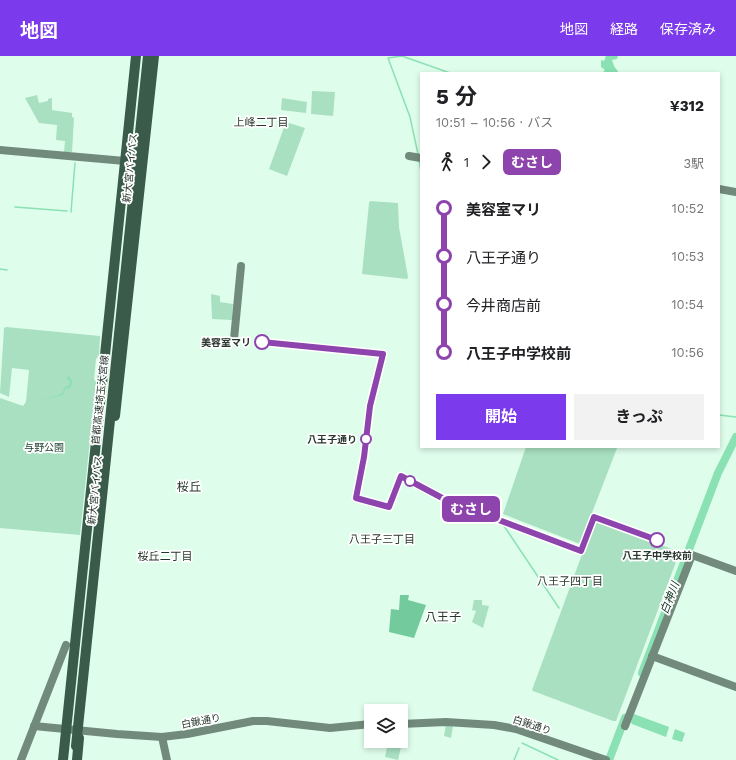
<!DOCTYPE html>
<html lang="ja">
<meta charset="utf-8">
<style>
:root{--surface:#fff;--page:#f2f2f2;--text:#202124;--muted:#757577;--accent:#7c3aed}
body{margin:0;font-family:"Work Sans","Noto Sans JP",sans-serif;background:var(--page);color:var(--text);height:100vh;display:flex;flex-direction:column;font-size:15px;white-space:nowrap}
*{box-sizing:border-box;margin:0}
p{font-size:13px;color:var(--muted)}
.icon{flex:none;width:22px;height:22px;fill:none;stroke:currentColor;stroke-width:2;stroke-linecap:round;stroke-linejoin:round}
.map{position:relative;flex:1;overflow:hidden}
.drawer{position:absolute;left:420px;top:16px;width:300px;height:376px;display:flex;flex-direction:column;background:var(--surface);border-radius:0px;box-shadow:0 2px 6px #0003}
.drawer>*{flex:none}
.badge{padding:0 8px;border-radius:6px;font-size:14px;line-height:26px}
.fabs{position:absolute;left:364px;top:648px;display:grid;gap:8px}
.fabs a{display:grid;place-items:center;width:44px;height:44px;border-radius:0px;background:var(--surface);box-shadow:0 2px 6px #0003;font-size:20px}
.map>.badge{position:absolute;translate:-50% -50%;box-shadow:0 0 0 2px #fff}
.legs{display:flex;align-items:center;gap:6px;height:44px;padding:0 16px;font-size:13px}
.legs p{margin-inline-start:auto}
.summary{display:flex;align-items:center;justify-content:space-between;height:68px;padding:0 16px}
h1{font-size:22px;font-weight:700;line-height:30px}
.action{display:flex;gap:8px;margin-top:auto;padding:8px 16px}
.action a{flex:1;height:46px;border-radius:0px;background:var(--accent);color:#fff;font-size:16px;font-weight:700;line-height:46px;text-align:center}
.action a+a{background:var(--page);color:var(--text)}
ul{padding:0 16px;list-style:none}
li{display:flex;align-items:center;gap:14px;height:48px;font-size:15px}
li i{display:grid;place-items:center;width:6px;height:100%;margin:0 5px;background:currentColor}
li i::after{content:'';width:10px;height:10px;margin:-5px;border:3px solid;border-radius:50%;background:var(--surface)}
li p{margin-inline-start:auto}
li:first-child i{background:linear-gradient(#0000 50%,currentColor 0)}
li:last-child i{background:linear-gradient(currentColor 50%,#0000 0)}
header{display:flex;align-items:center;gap:24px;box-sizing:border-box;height:56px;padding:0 20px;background:var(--accent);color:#fff}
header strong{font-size:19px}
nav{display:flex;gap:22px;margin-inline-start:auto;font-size:14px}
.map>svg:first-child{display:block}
.green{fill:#a8e0c1}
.forest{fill:#73ca9d}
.water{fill:#8ae1b3}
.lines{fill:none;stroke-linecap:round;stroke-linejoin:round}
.stream{stroke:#8ae1b3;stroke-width:1.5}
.river{stroke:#8ae1b3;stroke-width:8}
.secondary{stroke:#728a7c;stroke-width:8}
.highway{stroke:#3a5b49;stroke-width:10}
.highway-bridge{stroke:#3a5b49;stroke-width:10}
.line-1-casing{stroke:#fff;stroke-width:9}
.line-1{stroke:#8e44ad;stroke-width:6}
.stop-1-dot{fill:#fff;stroke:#8e44ad;stroke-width:2}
.labels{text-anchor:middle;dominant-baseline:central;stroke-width:3.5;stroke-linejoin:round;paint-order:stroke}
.street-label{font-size:10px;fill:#27362d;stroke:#fff}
.stop-label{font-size:10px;font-weight:bold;fill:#27362d;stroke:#fff;text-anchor:end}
.park-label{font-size:10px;fill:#173d2a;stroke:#fff}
.neighbourhood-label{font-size:11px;fill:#27362d;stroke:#fff}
.water-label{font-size:11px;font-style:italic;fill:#0b3220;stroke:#fff}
.quarter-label{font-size:12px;fill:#27362d;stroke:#fff}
</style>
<header>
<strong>地図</strong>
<nav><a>地図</a><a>経路</a><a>保存済み</a></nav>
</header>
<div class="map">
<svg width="736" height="704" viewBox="0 0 736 704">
<rect width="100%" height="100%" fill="#dffdeb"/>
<g class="green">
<path d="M312,35L335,36L333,60L311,58Z"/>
<path d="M37,39L39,47L48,45V43L52,42V54L72,57V61L74,62L72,96H64L65,85L56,84L57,69L39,67L25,42Z"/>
<path d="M282,42L307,46L306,57L281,54Z"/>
<path d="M286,66L305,72L287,120L269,113Z"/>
<path d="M370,145L398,147L399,171L408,221L407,223L362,218L369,147Z"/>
<path d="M211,238L220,240V246L233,248L232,264L212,263Z"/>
<path d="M6,271L100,280L99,299L96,303L94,323L96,326L80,479L0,472V342L23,350L26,346L29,314L12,312L9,341L0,337L4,272Z"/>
<path d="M526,391L617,392L580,488L503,458Z"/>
<path d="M598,465L677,495L679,498L616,665H613L533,635L532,634L594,466Z"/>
<path d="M474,544H482V549L489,550L483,572L472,566L476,555L472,554Z"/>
<path d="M446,669L453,670L451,682L444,680Z"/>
<path d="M388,687L401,691L398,704L385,701Z"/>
</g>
<path class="forest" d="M400,539H409L408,544L426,549L414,582L389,576L391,553L399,554Z"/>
<g class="water">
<path d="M606,0H618L617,3L612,4L614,10L619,17H602L605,14L601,11V4L604,5Z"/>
<path d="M68,320C73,323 73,328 70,332L65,333L63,339L40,345L62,338L65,331L68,330L70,328L69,325L67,323Z"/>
<path d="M634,658L669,671L666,681L632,668L631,666Z"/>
<path d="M675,673L685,677L682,686L672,683Z"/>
</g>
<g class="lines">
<g class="stream">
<path d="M418,98L410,61L388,2L402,0L450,17"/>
<path d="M419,104L421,116"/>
<path d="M15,151L67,155"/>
<path d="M71,156L75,107"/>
<path d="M0,213L7,214"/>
<path d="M719,359L736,361"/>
<path d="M502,467L559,552"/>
<path d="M522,687L558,704"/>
<path d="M514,704L519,692"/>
</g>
<g class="river">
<path d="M642,617L718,417L736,381"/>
<path d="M609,704L625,662"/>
</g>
<g class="secondary">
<path d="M0,94L125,105"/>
<path d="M409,100L421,102"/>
<path d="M719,133L736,136"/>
<path d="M234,283L241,210"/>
<path d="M652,600L736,631"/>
<path d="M401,668L446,666L494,669L516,673L606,704"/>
<path d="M34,670L117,678L162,681L187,678L253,665H267L330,672L371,668"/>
<path d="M625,670L692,499L736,515"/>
<path d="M162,681L167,704"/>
<path d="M21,704L66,589"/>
</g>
<g class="highway">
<path d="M115,360L154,0"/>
<path d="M63,704L136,0"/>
<path d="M77,704L79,682"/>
</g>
<path class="highway-bridge" d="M76,690L148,0"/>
</g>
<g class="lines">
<g class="line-1-casing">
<path id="line-1" d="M262,286L383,298L370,350L364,401L356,442L389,451L401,420L446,444L581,495L594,461L657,484"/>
</g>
<use href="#line-1" class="line-1"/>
</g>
<g class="stop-1-dot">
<circle cx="262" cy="286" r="7"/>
<circle cx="366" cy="383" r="5"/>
<circle cx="410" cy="425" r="5"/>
<circle cx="657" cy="484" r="7"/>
</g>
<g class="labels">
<g class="street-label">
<text transform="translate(130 112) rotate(-84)">新大宮バイパス</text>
<text transform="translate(100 344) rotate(-84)">首都高速埼玉大宮線</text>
<text transform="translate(95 434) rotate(-84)">新大宮バイパス</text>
<text transform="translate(201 665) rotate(-11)">白鍬通り</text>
<text transform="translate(532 669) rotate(18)">白鍬通り</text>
</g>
<g class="stop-label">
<text x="251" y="286">美容室マリ</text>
<text x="357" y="383">八王子通り</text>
<text x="657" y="499" text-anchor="middle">八王子中学校前</text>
</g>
<g class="park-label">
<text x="44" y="391">与野公園</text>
</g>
<g class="neighbourhood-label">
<text x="261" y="66">上峰二丁目</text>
<text x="382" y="483">八王子三丁目</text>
<text x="165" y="500">桜丘二丁目</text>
<text x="570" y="525">八王子四丁目</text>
</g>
<g class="water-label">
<text transform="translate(670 542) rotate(-69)">白神川</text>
</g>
<g class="quarter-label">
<text x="189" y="431">桜丘</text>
<text x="443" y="561">八王子</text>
</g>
</g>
</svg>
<div class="fabs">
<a><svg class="icon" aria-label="layers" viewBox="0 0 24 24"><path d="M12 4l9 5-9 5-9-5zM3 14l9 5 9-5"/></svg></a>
</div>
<b class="badge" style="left:471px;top:453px;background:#8e44ad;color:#fff">むさし</b>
<section class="drawer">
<div class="summary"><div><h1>5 分</h1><p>10:51 – 10:56 · バス</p></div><b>¥312</b></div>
<div class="legs"><svg class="icon" aria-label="walk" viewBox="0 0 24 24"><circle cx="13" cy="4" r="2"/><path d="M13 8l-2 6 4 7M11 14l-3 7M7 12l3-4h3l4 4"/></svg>1<svg class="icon" aria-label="forward" viewBox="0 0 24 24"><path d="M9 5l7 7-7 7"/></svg><b class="badge" style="background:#8e44ad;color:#fff">むさし</b><p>3駅</p></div>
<ul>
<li><i style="color:#8e44ad"></i><b>美容室マリ</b><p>10:52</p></li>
<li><i style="color:#8e44ad"></i><span>八王子通り</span><p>10:53</p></li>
<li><i style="color:#8e44ad"></i><span>今井商店前</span><p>10:54</p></li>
<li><i style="color:#8e44ad"></i><b>八王子中学校前</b><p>10:56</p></li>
</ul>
<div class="action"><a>開始</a><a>きっぷ</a></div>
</section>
</div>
